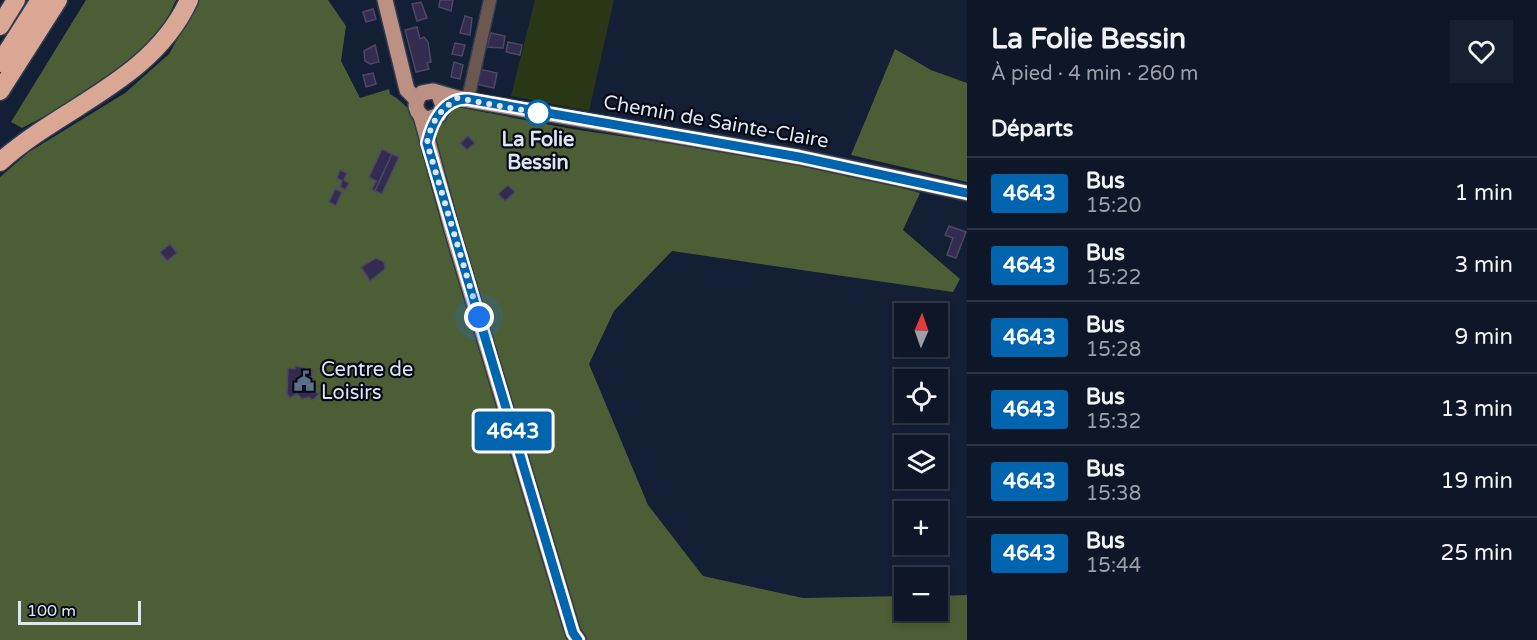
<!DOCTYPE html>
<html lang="fr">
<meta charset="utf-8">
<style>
:root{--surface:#0e1728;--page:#172030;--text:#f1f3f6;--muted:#9b9fa8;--line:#2e3645}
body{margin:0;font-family:"Varela Round",sans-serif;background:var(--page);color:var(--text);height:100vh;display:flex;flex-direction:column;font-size:22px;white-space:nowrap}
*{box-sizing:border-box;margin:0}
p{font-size:20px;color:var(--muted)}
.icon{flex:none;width:33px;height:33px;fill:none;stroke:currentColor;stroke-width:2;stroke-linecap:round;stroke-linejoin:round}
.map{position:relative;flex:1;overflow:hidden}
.sheet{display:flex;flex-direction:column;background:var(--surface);width:570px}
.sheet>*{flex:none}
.badge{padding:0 12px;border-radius:4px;font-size:21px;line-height:39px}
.needle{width:39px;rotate:2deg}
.fabs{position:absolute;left:894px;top:303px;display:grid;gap:12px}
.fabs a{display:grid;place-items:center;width:54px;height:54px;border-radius:0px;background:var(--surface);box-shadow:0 3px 9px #0003,0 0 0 2px var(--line);font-size:30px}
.scale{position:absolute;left:18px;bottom:15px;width:123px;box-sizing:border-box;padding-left:6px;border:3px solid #dde6f5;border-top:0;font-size:16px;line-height:21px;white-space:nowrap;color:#dde6f5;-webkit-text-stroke:4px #050913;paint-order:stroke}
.you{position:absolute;width:30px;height:30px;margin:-15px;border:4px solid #fff;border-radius:50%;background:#1a73e8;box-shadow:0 0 0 9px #1a73e833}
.map>.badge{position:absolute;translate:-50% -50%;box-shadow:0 0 0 3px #fff}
h2{padding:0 24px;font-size:22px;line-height:54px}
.round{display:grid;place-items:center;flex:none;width:63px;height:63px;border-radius:0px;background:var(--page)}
.headline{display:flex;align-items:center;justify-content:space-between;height:102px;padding:0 24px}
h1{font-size:28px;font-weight:800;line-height:45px}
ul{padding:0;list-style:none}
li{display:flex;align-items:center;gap:18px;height:72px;padding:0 24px;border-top:2px solid var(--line)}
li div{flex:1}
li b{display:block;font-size:22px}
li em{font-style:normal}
li .badge{min-width:66px;font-weight:700;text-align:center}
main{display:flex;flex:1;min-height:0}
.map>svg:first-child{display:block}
.green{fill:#293717}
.forest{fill:#4c5e35}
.building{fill:#342b50;stroke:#4c4762;stroke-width:1.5}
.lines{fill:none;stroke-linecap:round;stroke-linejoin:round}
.minor-casing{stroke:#2f3b50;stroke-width:15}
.major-casing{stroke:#2f3b50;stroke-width:18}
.highway-casing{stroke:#2f3b50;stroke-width:21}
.minor{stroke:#6d5851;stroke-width:12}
.major{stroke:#bc9082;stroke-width:15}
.highway{stroke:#dba795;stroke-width:18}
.line-casing{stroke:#fff;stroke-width:14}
.line{stroke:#0065ae;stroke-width:9}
.walk{stroke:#dde6f5;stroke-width:6;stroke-dasharray:0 10.8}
.stop-dot{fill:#fff;stroke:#0065ae;stroke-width:3}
.labels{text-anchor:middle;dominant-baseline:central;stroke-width:4.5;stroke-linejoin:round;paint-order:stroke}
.street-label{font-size:20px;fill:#dde6f5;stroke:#050913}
.stop-label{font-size:20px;font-weight:bold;fill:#dde6f5;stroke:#050913}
.poi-label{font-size:20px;fill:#dde6f5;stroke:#050913;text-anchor:start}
</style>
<main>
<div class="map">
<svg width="967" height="640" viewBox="0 0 967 640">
<rect width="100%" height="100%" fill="#131f35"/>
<path class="green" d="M535,0H614L589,111L511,96Z"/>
<g class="forest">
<path d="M86,0H176C170,13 162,29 152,40C127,69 57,111 22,128L11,122Z"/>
<path d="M199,0H328L346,26L341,61L360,98L389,89L390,94C407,103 418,122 432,135L439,119L452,106L572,129L819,165L920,193L903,230L960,279L953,292L672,251L614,311L589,364L648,505L703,576L803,598L904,596V610H938V596L967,595V640H0V177L29,152L125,93L169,54Z"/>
<path d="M895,49L931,70L967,83V182L851,155Z"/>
</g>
<g class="building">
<path d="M440,0H453L451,11L439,7Z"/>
<path d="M421,2L427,18L417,21L412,4Z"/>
<path d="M373,9L376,19L366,22L363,12Z"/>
<path d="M465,16L472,18L470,35L460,33Z"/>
<path d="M417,27L420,39L424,37L428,42L431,62L427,63L429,69L416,72L405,30Z"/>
<path d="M491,33L505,36L503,48L487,47Z"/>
<path d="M508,42L522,45L520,55L506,52Z"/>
<path d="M455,43L465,45L462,56L452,54Z"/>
<path d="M375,45L379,62L370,64L365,61L364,51Z"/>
<path d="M454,62L463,65L460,79L451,77Z"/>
<path d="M479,69L497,73L494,88L476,84Z"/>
<path d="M373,73L376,84L366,87L363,75Z"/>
<path d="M468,136L475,143L467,150L460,143Z"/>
<path d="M382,149L392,154L375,191L372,189L376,181L369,177Z"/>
<path d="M392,154L399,157L382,194L375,191Z"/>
<path d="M340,170L347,173L344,180L349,183L345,190L340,187L342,181L337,178Z"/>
<path d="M508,185L515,192L505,201L498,194Z"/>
<path d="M335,189L342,192L336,206L329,202Z"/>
<path d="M949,226L966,232L956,258L947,255L953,238L945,235Z"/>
<path d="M170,244L177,253L167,261L160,252Z"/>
<path d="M376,258L384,262L385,269L370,281L361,267Z"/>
<path d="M296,366L312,370L310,387L314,392L320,393L313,400L309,397L302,399L297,394L290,398L287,394L288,368L295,369Z"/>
</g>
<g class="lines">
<g class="minor-casing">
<path id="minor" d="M468,99L490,0"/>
</g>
<g class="major-casing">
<g id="major">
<path d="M385,0L407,90L417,100"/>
<path d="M439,95L443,106L439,115L428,119C415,115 412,102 422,93L433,91L457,98L799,157L967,193"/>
<path d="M421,116L452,230L573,633L578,640"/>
</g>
</g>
<g class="highway-casing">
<g id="highway">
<path d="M0,26L16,0"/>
<path d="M0,63L40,0"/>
<path d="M0,91L58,0"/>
<path d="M0,162C62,106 152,81 189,0"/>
</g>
</g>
<use href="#minor" class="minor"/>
<use href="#major" class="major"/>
<use href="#highway" class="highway"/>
</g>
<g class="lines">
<g class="line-casing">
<path id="line" d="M578,640L573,633L427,143C432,122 443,98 468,99L799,157L967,193"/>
</g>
<use href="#line" class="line"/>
<path class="walk" d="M479,317L427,143C432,120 438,113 457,98L538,113"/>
</g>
<defs>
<g id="civic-bare" transform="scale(1.62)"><path d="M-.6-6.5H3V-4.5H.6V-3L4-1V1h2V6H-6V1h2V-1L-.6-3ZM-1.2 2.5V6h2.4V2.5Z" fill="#5c6f8a" stroke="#050913" stroke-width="2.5" paint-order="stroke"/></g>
</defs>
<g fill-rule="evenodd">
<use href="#civic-bare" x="304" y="381"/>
</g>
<circle class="stop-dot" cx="538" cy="113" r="12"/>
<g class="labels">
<g class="street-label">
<text transform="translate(716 122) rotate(10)">Chemin de Sainte-Claire</text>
</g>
<g class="stop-label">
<text x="538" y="140">La Folie<tspan x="538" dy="23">Bessin</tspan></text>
</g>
<g class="poi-label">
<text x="321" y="370">Centre de<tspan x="321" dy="23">Loisirs</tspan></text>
</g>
</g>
</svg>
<div class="fabs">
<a><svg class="needle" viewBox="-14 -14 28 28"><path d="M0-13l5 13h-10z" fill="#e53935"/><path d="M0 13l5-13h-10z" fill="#9b9fa8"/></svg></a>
<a><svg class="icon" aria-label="locate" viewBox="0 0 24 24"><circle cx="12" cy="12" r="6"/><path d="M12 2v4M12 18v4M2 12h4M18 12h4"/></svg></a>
<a><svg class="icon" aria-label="layers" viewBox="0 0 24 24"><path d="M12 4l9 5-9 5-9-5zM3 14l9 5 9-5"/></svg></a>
<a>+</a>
<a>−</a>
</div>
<div class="scale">100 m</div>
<div class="you" style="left:479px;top:317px"></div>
<b class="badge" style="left:513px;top:431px;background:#0065ae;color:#fff">4643</b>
</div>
<section class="sheet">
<div class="headline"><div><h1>La Folie Bessin</h1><p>À pied · 4 min · 260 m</p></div><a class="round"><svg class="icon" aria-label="heart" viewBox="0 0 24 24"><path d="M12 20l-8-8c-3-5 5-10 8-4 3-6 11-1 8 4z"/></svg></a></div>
<h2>Départs</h2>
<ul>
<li><span class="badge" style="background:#0065ae;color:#fff">4643</span><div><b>Bus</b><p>15:20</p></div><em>1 min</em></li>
<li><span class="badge" style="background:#0065ae;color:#fff">4643</span><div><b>Bus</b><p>15:22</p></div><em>3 min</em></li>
<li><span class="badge" style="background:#0065ae;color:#fff">4643</span><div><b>Bus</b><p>15:28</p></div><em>9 min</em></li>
<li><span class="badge" style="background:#0065ae;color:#fff">4643</span><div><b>Bus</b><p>15:32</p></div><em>13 min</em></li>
<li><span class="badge" style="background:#0065ae;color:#fff">4643</span><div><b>Bus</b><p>15:38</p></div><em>19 min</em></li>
<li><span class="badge" style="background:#0065ae;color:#fff">4643</span><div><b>Bus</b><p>15:44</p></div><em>25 min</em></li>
</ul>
</section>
</main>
